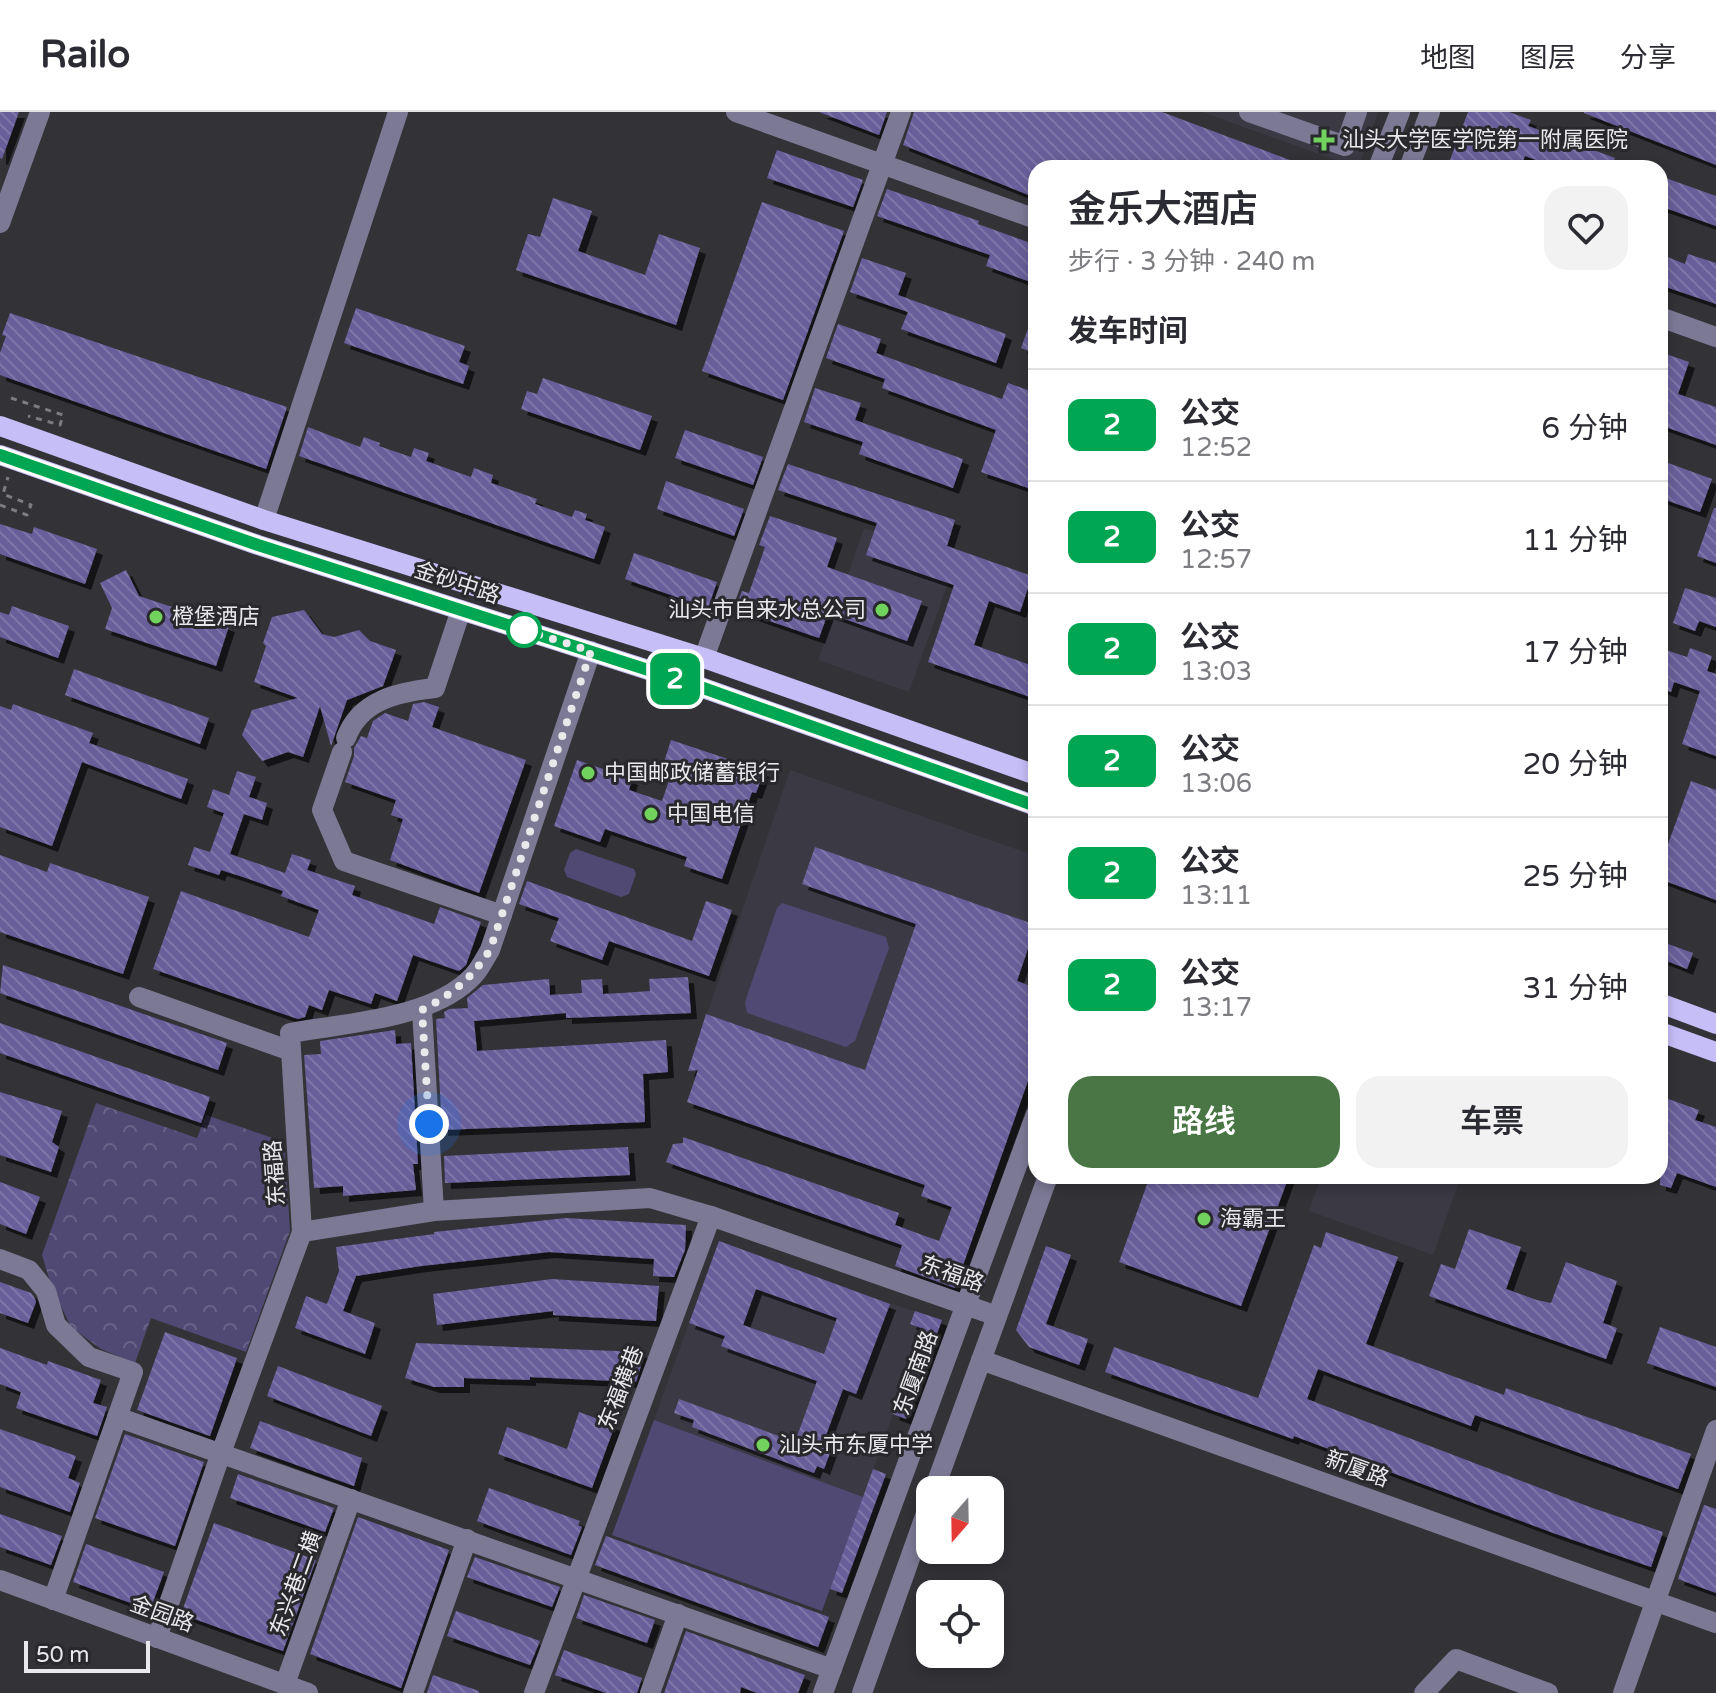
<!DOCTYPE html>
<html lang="zh">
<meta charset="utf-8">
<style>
:root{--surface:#fff;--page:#f2f2f3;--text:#2b2b33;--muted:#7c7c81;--line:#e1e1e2;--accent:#4a7646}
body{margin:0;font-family:"Varela Round","Noto Sans SC",sans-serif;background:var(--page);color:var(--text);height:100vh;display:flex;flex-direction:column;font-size:30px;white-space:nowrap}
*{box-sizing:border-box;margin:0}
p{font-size:26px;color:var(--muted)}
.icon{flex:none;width:44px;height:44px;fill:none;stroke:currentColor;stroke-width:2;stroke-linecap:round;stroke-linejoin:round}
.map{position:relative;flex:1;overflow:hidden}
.drawer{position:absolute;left:1028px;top:48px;width:640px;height:1024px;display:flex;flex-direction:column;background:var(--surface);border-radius:24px;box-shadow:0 4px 12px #0003}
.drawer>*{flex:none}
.badge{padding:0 16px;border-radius:12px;font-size:28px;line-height:52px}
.needle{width:52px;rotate:200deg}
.tools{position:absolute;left:916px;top:1364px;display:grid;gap:16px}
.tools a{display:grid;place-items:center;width:88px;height:88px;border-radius:16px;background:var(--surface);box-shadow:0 4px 12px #0003;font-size:40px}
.scale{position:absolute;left:24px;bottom:20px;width:126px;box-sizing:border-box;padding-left:8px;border:4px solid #e9e9ec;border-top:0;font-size:22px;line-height:28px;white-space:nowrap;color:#e9e9ec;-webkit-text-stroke:6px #29292d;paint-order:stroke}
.you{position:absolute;width:40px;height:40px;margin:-20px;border:6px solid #fff;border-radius:50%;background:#1a73e8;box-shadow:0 0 0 12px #1a73e833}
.map>.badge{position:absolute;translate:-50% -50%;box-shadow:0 0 0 4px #fff}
h2{padding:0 40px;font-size:30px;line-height:72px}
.round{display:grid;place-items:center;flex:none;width:84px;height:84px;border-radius:24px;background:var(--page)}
.overview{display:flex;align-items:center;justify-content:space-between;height:136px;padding:0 40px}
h1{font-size:38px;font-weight:600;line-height:60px}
.button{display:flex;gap:16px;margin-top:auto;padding:16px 40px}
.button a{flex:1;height:92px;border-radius:24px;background:var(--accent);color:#fff;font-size:32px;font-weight:600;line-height:92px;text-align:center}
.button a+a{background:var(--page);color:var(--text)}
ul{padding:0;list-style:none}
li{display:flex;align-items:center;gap:24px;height:112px;padding:0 40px;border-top:2px solid var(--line)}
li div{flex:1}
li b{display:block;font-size:30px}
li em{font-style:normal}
li .badge{min-width:88px;font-weight:700;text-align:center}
header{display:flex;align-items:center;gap:48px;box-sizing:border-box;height:112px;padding:0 40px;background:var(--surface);border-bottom:2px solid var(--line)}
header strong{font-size:38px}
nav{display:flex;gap:44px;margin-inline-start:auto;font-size:28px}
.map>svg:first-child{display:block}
.built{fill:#3a3944}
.grass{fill:#504974}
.park{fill:url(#park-crowns)}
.building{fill:url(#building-back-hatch);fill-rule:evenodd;filter:url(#shadow)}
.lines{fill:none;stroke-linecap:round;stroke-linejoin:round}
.path{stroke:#7d7d81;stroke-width:3;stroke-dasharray:6 6;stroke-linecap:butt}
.minor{stroke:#7c7995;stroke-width:20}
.major{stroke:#c6bef7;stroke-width:20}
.line-casing{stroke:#fff;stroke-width:18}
.line{stroke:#00a651;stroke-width:12}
.walk{stroke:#e9e9ec;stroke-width:8;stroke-dasharray:0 14.4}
.poi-dot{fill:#71d25e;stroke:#29292d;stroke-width:3}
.stop-dot{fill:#fff;stroke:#00a651;stroke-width:4}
.labels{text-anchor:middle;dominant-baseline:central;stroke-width:6;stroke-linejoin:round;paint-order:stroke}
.poi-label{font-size:22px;fill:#e9e9ec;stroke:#29292d;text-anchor:start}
.street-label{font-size:22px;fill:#e9e9ec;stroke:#29292d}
</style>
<header>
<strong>Railo</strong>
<nav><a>地图</a><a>图层</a><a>分享</a></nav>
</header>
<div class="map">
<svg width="1716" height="1581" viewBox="0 0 1716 1581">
<defs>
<pattern id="park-crowns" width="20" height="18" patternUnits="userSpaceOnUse" patternTransform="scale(2)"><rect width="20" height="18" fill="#504974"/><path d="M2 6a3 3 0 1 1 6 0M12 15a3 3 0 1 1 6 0" fill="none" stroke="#696388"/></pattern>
<pattern id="building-back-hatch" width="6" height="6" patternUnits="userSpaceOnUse" patternTransform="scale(2)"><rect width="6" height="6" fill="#685e9a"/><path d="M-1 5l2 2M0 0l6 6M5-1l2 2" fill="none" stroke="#7e75a8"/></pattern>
<filter id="shadow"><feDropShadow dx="6" dy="6" stdDeviation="0" flood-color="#0009"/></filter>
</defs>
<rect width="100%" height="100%" fill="#333237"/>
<g class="built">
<path d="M1202,0H1378L1358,56Z"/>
<path d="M864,416L956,449L909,580L818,548Z"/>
<path d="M790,658L1036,744V946L936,1043L688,958Z"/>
<path d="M1321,1064H1461L1433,1143L1309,1099Z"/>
<path d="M719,1129L890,1192L915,1199L910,1212L924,1217L822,1499L612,1423Z"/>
</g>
<g class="grass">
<path d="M576,737L634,757L636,762L629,782L621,785L567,765L564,758L570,741Z"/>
<path d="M782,791L886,825L889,836L855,929L846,935L747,901L745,891L748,881L777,796Z"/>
<path d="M654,1308L863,1385L822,1499L612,1423Z"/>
</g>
<path class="park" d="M96,991L197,1026L206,1003L284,1030L290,1119L246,1240L151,1206L135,1251L101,1237L71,1215L51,1173L42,1143Z"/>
<g class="building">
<path d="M0,0H19L2,47L0,46Z"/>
<path d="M819,0H887L879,23Z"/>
<path d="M914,0H1162L1306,54L1036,56V86L903,33Z"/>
<path d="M1468,0H1509L1531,8L1528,14L1615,46L1611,56H1559L1525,44L1520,56H1447Z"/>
<path d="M1584,0H1716V53L1584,1Z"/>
<path d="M777,38L863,68L853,95L767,66Z"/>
<path d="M1660,64L1716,84V114L1660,94Z"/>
<path d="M887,77L979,109L978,112L1036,133V172L986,154L990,143L877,104Z"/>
<path d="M553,86L592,99L578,139L645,163L659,122L700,136L676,213L516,158L528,122L540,125Z"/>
<path d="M762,90L844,119L783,288L702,259Z"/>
<path d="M1660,142L1685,152L1688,142L1716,151V192L1660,173Z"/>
<path d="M862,146L906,161L898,183L1006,222L996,251L901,217L908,200L850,180Z"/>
<path d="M356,196L465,234L459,250L469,254L463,272L344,231Z"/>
<path d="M1034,200H1036V242L1021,236Z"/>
<path d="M10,201L287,295L266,357L0,263V241L6,224L2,223Z"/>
<path d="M838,212L881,227L876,241L1002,287L1008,271L1036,281V364L1031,377L981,360L996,318L882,276L885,267L826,246Z"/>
<path d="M1660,240L1689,250L1678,282L1716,295V333L1660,313Z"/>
<path d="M543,266L652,304L640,338L521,297L527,279L537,282Z"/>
<path d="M815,276L861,291L855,308L963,347L953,376L859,342L863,330L804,310Z"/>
<path d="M308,315L360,335L364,325L380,331L379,334L411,345L414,336L429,341L426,349L471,365L474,356L493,363L491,371L537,387L535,392L572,405L575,398L587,402L585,408L605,415L594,447L299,344Z"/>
<path d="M685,318L763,345L753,373L675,346Z"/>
<path d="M1660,348L1712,367L1700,400L1660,386Z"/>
<path d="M788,352L955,408L947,434L1032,464L1020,500L989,489L974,533L1036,555V587L928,550L954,473L866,443L877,411L778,378Z"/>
<path d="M666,369L744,397L734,424L657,397Z"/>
<path d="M1714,396H1716V451L1697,444Z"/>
<path d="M770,404L837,426L827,455L922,489L907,529L828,501L819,526L735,497L742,479L749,481L765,435L759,433Z"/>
<path d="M0,412L32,422L34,415L97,437L85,472L0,442Z"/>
<path d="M634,441L717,470L708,496L625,467Z"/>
<path d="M126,458L139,484L229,514L216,554L105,517L112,496L100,471Z"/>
<path d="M1685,476L1716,486V515L1699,509L1695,519L1673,511Z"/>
<path d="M12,494L69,514L58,546L0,525V500L9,503Z"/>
<path d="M304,498L322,522L334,525L359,518L370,529L396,538L383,574L347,588L331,634L320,594L303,645L288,640L262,649L242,623L252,598L298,586L254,570L266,534L263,531L272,505Z"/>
<path d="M1660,536L1687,545L1690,536L1712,544L1707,559L1716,562V644L1682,632L1700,579L1674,570L1671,580L1660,576Z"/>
<path d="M74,557L209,606L200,632L65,583Z"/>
<path d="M424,590L439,595L432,615L526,648L479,781L390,748L403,707L391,703L396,688L345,670L354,644V636L361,624L367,626L373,609L385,601L408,609L413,592Z"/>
<path d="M13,592L93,621L89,631L188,667L181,687L82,650L52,734L0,715V594L11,598Z"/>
<path d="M671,628L764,659L756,681L752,680L722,767L684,754L687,745L605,717L600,730L554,714L577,648L632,667L629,678L662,689L674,654L664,650Z"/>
<path d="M237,659L256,665L249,685L267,691L262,708L244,702L230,742L285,761L292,742L311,748L307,758L355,774L352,783L434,812L440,795L481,810L466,853L459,859L413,843L397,889L375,881L371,892L329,878L322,898L309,893L305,905L298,907L153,857L181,779L309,825L319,798L281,784L283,779L243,765L221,758L219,763L188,753L194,735L210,740L224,701L207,695L213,677L229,683Z"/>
<path d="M1691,669L1716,678V788L1660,767V754Z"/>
<path d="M815,735L1036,813L1017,869L1036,876V946L955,1176L895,1154L902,1133L666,1050L673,1032L683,1031V1025L899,1101L895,1113L939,1129L952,1095L921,1084L925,1073L687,990L698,958L688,959L706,902L865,958L916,812L802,772Z"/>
<path d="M0,743L47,760L50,751L149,785L123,862L0,820Z"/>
<path d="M527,769L692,829L706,789L732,798L709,864L609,829L602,848L550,829L559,806L519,792Z"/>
<path d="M1668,832L1693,841L1687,857L1662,847Z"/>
<path d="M3,853L227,931L218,958L0,881Z"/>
<path d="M688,865L691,901L566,906V901L474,909L477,939L666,928L668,960L643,962L645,1010L442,1018L436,907L445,906L444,900L449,897L468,896L467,886L483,873L549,867L550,883L582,881L581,868L602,867L603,882L622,881L650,879L649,867Z"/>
<path d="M0,911L210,985L201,1011L0,941Z"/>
<path d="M395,918L396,932L411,931L418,1052H413L416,1078L343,1084V1074L314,1076L304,943L321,942L320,929Z"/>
<path d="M0,980L62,999L52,1030L59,1035L51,1060L0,1043Z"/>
<path d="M1660,984L1699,998L1695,1008L1716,1015V1075L1677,1061L1671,1076L1660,1073Z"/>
<path d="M628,1035L630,1063L445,1071L444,1044Z"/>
<path d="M1150,1064H1289L1241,1194L1119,1150Z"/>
<path d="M0,1070L40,1085L26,1122L0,1112Z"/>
<path d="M566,1106L686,1113L685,1138L674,1165L653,1164L654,1147L549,1140L421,1154L356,1164L343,1199L375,1211L365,1242L295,1216L306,1184L327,1192L339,1159L336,1135L434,1122V1120Z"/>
<path d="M1469,1117L1521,1135L1506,1177L1537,1188L1551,1191L1566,1150L1617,1169L1603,1211L1617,1216L1606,1247L1429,1184L1441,1152L1455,1157Z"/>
<path d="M1326,1120L1398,1145L1366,1232L1504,1283L1506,1276L1691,1342L1678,1377L1475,1303L1471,1314L1318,1257L1307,1287L1587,1394L1663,1420L1651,1455L1556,1422L1294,1324L1293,1327L1105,1260L1114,1235L1258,1286L1314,1133L1321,1136Z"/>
<path d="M719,1129L890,1192L856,1282L843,1277L822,1334L831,1338L824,1357L817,1354L814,1361L692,1315L694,1308L674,1301L679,1287L795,1330L817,1269L721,1234L725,1224L689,1211ZM756,1177L837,1206L824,1242L743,1213Z"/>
<path d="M1046,1134L1071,1143L1046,1212L1088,1227L1079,1253L1029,1235L1016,1218Z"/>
<path d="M552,1167L659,1174L656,1209L553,1203V1199L437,1213L433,1182Z"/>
<path d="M0,1170L31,1181L34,1185L36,1190L28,1211L0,1201Z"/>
<path d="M915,1199L942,1208L906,1307L893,1302L924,1217L910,1212Z"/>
<path d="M1660,1215L1716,1235V1275L1647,1251Z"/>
<path d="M165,1220L237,1246L210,1324L137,1298Z"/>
<path d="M416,1231L642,1240L641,1254L636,1270L530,1265V1268L464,1266V1275H434L405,1266Z"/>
<path d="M0,1236L47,1253L48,1249L101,1268L93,1291L107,1295L97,1324L16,1296L21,1280L0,1272Z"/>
<path d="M278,1254L382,1294L371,1324L267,1284Z"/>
<path d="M579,1300L615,1313L592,1376L498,1342L507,1315L567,1337Z"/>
<path d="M260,1309L362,1346L354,1374L250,1336Z"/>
<path d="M0,1317L76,1344L68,1366L80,1371L70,1400L0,1375Z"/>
<path d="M125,1322L204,1350L175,1434L95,1406Z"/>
<path d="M873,1357L886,1362L842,1481L830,1477Z"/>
<path d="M238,1362L334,1396L325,1420L230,1386Z"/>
<path d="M489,1376L580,1409L578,1413L582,1415L571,1443L477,1409Z"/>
<path d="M1704,1393L1716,1397V1481L1678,1467Z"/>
<path d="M0,1402L62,1424L51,1453L0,1435Z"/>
<path d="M358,1405L449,1438L401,1576L310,1542Z"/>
<path d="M214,1411L316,1448L283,1539L181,1502Z"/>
<path d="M606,1424L829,1505L818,1535L595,1453Z"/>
<path d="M86,1432L164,1460L150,1498L73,1470Z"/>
<path d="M475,1445L560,1475L552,1495L467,1465Z"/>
<path d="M584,1483L655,1508L647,1531L576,1506Z"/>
<path d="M456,1499L540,1529L530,1553L447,1524Z"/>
<path d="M686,1519L805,1563L798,1581H757L741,1575L740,1581H664Z"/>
<path d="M564,1538L642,1566L637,1581H606L555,1563Z"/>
<path d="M433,1563L479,1579V1581H427Z"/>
</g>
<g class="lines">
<g class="path">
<path d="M11,286L63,303L60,313L28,304"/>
<path d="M0,393L27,403L31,393L3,382L8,365"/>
</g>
<g class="minor">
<path d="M736,0L1036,107"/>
<path d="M1249,0L1345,34L1357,0"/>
<path d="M1378,56L1400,0"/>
<path d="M1409,56L1430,0"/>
<path d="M0,111L40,0"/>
<path d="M1660,205L1716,225"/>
<path d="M264,408L398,0"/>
<path d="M704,546L901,0"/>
<path d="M346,626C360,588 398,580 435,576L461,498"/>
<path d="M342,640L322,698L344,749L502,803"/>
<path d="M139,885L291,939"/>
<path d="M422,898L434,1099"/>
<path d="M302,1120L434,1099L650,1086L711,1104L997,1204"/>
<path d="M0,1147L29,1158L46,1179L56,1213L89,1245L133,1260L53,1488"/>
<path d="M981,1248L1716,1511"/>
<path d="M117,1305L832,1557"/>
<path d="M934,1378L1048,1064"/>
<path d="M0,1468L308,1581"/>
<path d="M157,1526L221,1341L302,1120L290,921C346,911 433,907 473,864C480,857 485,846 490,838L591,539"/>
<path d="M285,1572L351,1387"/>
<path d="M413,1581L467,1427"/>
<path d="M534,1581L711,1104"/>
<path d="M650,1581L678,1502"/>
<path d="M823,1581L1036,1002"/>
<path d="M862,1581L930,1390"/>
<path d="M1424,1581L1456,1547L1548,1581"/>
<path d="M1623,1581L1716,1318"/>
</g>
<g class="major">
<path d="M0,314L264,408L704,546L1036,663"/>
<path d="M0,343L258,433L692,572L1036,694"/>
<path d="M1660,891L1716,912"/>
<path d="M1660,920L1716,940"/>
</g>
</g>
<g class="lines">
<g class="line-casing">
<path id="line" d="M0,343L258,433L692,572L1036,694"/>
</g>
<use href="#line" class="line"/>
<path class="walk" d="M429,1012L422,898C454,881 470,868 490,838L591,539L524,518"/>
</g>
<g class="poi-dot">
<path d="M1320 16h8v8h8v8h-8v8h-8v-8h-8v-8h8z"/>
<circle cx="882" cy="498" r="8"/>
<circle cx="156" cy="505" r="8"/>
<circle cx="588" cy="661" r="8"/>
<circle cx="651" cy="702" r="8"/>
<circle cx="1204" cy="1107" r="8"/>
<circle cx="763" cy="1333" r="8"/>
</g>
<circle class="stop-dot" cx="524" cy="518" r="16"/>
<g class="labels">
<g class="poi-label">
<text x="1342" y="28">汕头大学医学院第一附属医院</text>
<text x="866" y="498" text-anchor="end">汕头市自来水总公司</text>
<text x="172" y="505">橙堡酒店</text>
<text x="604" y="661">中国邮政储蓄银行</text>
<text x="667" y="702">中国电信</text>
<text x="1220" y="1107">海霸王</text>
<text x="779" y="1333">汕头市东厦中学</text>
</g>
<g class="street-label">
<text transform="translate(457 471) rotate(18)">金砂中路</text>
<text transform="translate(275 1061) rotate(-94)">东福路</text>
<text transform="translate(952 1162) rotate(20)">东福路</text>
<text transform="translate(916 1261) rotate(-70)">东厦南路</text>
<text transform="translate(621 1276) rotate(-69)">东福横巷</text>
<text transform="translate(1357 1357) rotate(20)">新厦路</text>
<text transform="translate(296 1472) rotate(-70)">东兴巷二横</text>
<text transform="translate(162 1502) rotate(20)">金园路</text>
</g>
</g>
</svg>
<div class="tools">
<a><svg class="needle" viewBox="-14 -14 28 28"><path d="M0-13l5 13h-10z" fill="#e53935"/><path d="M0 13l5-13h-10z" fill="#7c7c81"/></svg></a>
<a><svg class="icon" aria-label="locate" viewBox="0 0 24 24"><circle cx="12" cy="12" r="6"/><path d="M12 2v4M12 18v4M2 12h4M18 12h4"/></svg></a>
</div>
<div class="scale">50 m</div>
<div class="you" style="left:429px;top:1012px"></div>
<b class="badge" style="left:675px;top:567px;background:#00a651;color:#fff">2</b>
<section class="drawer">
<div class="overview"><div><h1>金乐大酒店</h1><p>步行 · 3 分钟 · 240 m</p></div><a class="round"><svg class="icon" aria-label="heart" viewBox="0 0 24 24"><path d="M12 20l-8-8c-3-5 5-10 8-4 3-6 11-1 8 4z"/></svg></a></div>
<h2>发车时间</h2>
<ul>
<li><span class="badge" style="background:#00a651;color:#fff">2</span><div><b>公交</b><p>12:52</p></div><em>6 分钟</em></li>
<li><span class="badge" style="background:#00a651;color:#fff">2</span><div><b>公交</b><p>12:57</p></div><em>11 分钟</em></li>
<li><span class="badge" style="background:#00a651;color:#fff">2</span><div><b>公交</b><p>13:03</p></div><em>17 分钟</em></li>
<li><span class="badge" style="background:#00a651;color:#fff">2</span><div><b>公交</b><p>13:06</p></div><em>20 分钟</em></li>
<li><span class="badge" style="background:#00a651;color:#fff">2</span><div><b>公交</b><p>13:11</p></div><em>25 分钟</em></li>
<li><span class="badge" style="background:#00a651;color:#fff">2</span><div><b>公交</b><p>13:17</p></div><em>31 分钟</em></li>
</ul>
<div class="button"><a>路线</a><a>车票</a></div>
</section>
</div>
